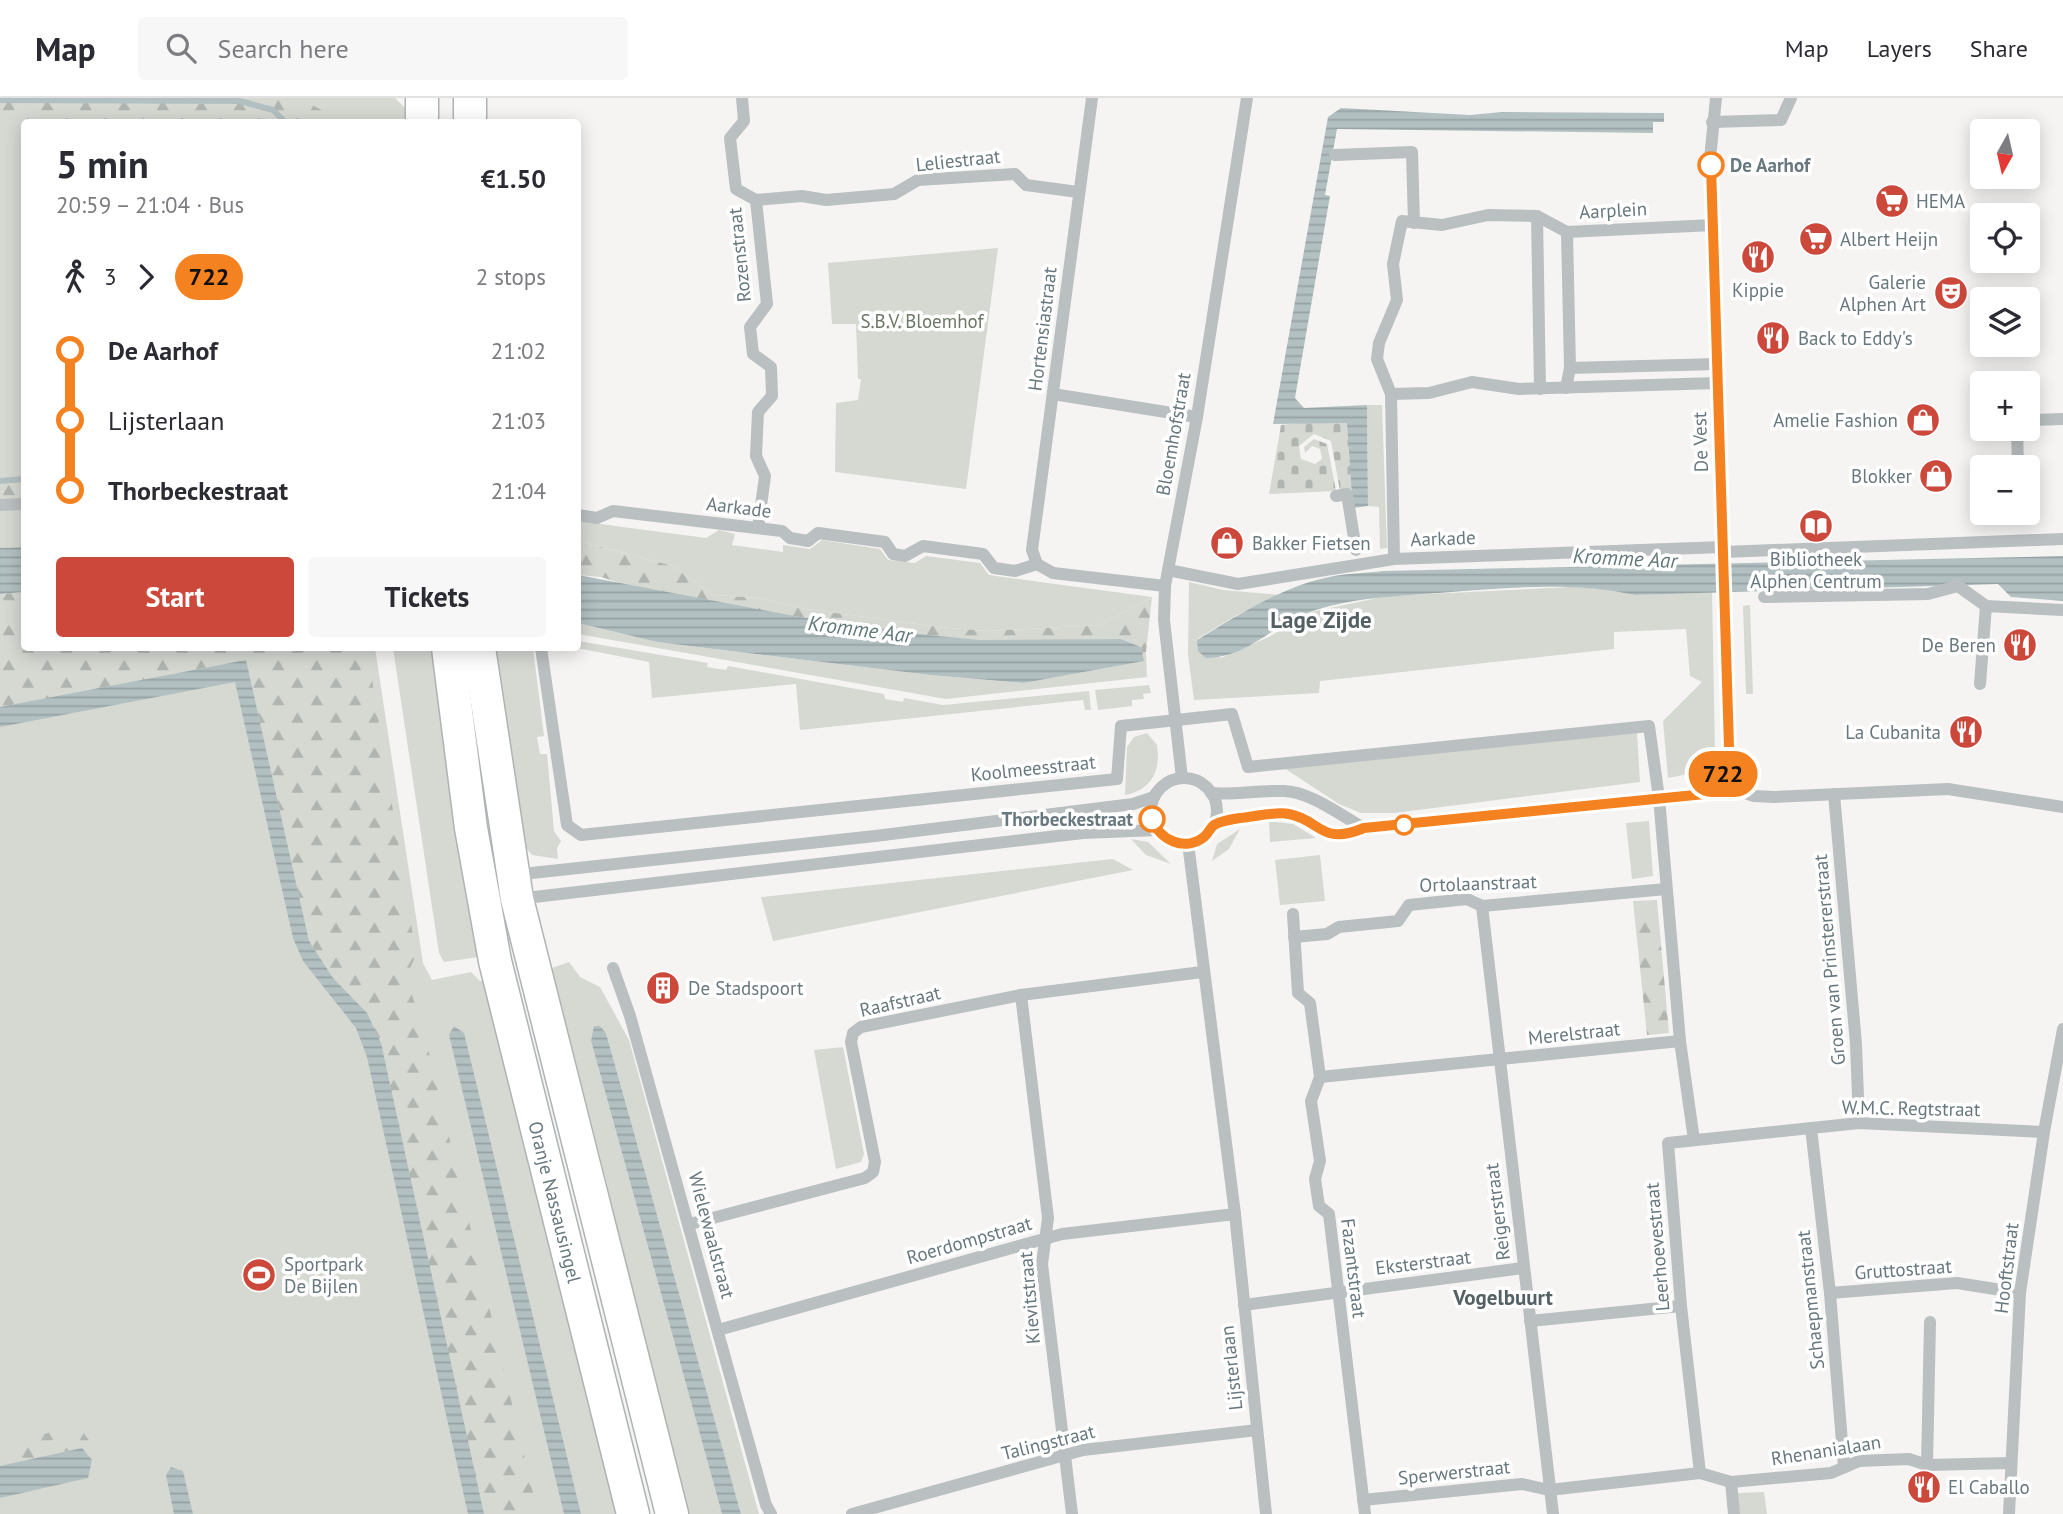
<!DOCTYPE html>
<meta charset="utf-8">
<style>
:root{--surface:#fff;--page:#f7f7f7;--text:#2b2b33;--muted:#7c7c81;--line:#e1e1e2;--accent:#cb483b}
body{margin:0;font-family:"PT Sans",sans-serif;background:var(--page);color:var(--text);height:100vh;display:flex;flex-direction:column;font-size:26px;white-space:nowrap}
*{box-sizing:border-box;margin:0}
p{font-size:23px;color:var(--muted)}
.icon{flex:none;width:38px;height:38px;fill:none;stroke:currentColor;stroke-width:2;stroke-linecap:round;stroke-linejoin:round}
.map{position:relative;flex:1;overflow:hidden}
.drawer{position:absolute;left:21px;top:21px;width:560px;height:532px;display:flex;flex-direction:column;background:var(--surface);border-radius:7px;box-shadow:0 4px 18px #0003}
.drawer>*{flex:none}
.badge{padding:0 14px;border-radius:23px;font-size:24px;line-height:46px}
.needle{width:46px;rotate:188deg}
.tools{position:absolute;left:1970px;top:21px;display:grid;gap:14px}
.tools a{display:grid;place-items:center;width:70px;height:70px;border-radius:7px;background:var(--surface);box-shadow:0 4px 18px #0003;font-size:35px}
.map>.badge{position:absolute;translate:-50% -50%;box-shadow:0 0 0 4px #fff}
.legs{display:flex;align-items:center;gap:10px;height:77px;padding:0 35px;font-size:23px}
.legs p{margin-inline-start:auto}
.overview{display:flex;align-items:center;justify-content:space-between;height:119px;padding:0 35px}
h1{font-size:38px;font-weight:600;line-height:52px}
.action{display:flex;gap:14px;margin-top:auto;padding:14px 35px}
.action a{flex:1;height:80px;border-radius:7px;background:var(--accent);color:#fff;font-size:28px;font-weight:600;line-height:80px;text-align:center}
.action a+a{background:var(--page);color:var(--text)}
ul{padding:0 35px;list-style:none}
li{display:flex;align-items:center;gap:24px;height:70px;font-size:26px}
li i{display:grid;place-items:center;width:10px;height:100%;margin:0 9px;background:currentColor}
li i::after{content:'';width:18px;height:18px;margin:-9px;border:5px solid;border-radius:50%;background:var(--surface)}
li p{margin-inline-start:auto}
li:first-child i{background:linear-gradient(#0000 50%,currentColor 0)}
li:last-child i{background:linear-gradient(currentColor 50%,#0000 0)}
header{display:flex;align-items:center;gap:42px;box-sizing:border-box;height:98px;padding:0 35px;background:var(--surface);border-bottom:2px solid var(--line)}
header strong{font-size:33px}
nav{display:flex;gap:38px;margin-inline-start:auto;font-size:24px}
.search{width:490px;height:63px;background:var(--page);display:flex;align-items:center;gap:18px;box-sizing:border-box;padding:0 24px;border-radius:7px;color:var(--muted);font-size:26px}
.map>svg:first-child{display:block}
.green{fill:#d5d9d2}
.forest{fill:url(#forest-firs)}
.cemetery{fill:url(#cemetery-stones)}
.water{fill:url(#water-rules)}
.lines{fill:none;stroke-linecap:round;stroke-linejoin:round}
.stream{stroke:#b3c0c2;stroke-width:6}
.minor-tunnel{stroke:#cbcfd0;stroke-width:12;stroke-dasharray:12 6;stroke-linecap:butt}
.major-casing{stroke:#aeb3b5;stroke-width:35}
.minor{stroke:#babfc1;stroke-width:12}
.major{stroke:#fff;stroke-width:32}
.line-1-casing{stroke:#fff;stroke-width:16}
.line-1{stroke:#f58220;stroke-width:10}
.stop-1-dot{fill:#fff;stroke:#f58220;stroke-width:3.5}
.labels{text-anchor:middle;dominant-baseline:central;stroke-width:7;stroke-linejoin:round;paint-order:stroke}
.street-label{font-size:19px;fill:#68787f;stroke:#fff}
.stop-label{font-size:19px;font-weight:bold;fill:#68787f;stroke:#fff;text-anchor:start}
.poi-label{font-size:19px;fill:#68787f;stroke:#fff;text-anchor:start}
.park-label{font-size:19px;fill:#6c7766;stroke:#fff}
.water-label{font-size:21px;font-style:italic;fill:#63797b;stroke:#fff}
.neighbourhood-label{font-size:21px;font-weight:bold;fill:#556065;stroke:#fff}
.quarter-label{font-size:23px;font-weight:bold;fill:#556065;stroke:#fff}
</style>
<header>
<strong>Map</strong>
<div class="search"><svg class="icon" aria-label="search" viewBox="0 0 24 24"><circle cx="10" cy="10" r="6"/><path d="M15 15l6 6"/></svg>Search here</div>
<nav><a>Map</a><a>Layers</a><a>Share</a></nav>
</header>
<div class="map">
<svg width="2063" height="1416" viewBox="0 0 2063 1416">
<defs>
<pattern id="forest-firs" width="22" height="20" patternUnits="userSpaceOnUse" patternTransform="scale(1.75)"><rect width="22" height="20" fill="#d5d9d2"/><path d="M5 1l3.5 6h-7zM16 11l3.5 6h-7z" fill="#b1b5b0"/></pattern>
<pattern id="cemetery-stones" width="16" height="16" patternUnits="userSpaceOnUse" patternTransform="scale(1.75)"><rect width="16" height="16" fill="#d5d9d2"/><path d="M2 7V4a2 2 0 0 1 4 0v3zM10 15v-3a2 2 0 0 1 4 0v3z" fill="#b1b5b0"/></pattern>
<pattern id="water-rules" width="6" height="5" patternUnits="userSpaceOnUse" patternTransform="scale(1.75)"><rect width="6" height="5" fill="#b3c0c2"/><path d="M0 2.5h6" fill="none" stroke="#95a1a3"/></pattern>
</defs>
<rect width="100%" height="100%" fill="#f5f4f2"/>
<g class="green">
<path d="M0,0H395L405,10L410,24H24V449L0,450Z"/>
<path d="M998,150L966,391L835,374L836,305L858,302L861,281H858L856,226H832L828,165Z"/>
<path d="M1367,307H1382L1387,450L1380,451L1379,409L1368,408Z"/>
<path d="M578,423L706,440L719,432L735,436L732,447L783,454V447L810,451L822,442L880,451L888,462L915,465L926,458L980,465L989,477L1152,499L1100,527L986,533L939,529L806,511L759,500L713,497L673,468L578,443Z"/>
<path d="M1189,484L1223,492L1281,497L1237,517L1197,541L1221,560L1271,538L1306,515L1387,498L1570,489L1608,491L1635,497L1712,493L1715,657L1698,674L1668,680L1663,623L1702,584L1690,578L1686,531L1614,534V551L1320,583L1319,595L1194,602L1188,557Z"/>
<path d="M1750,507L1753,596H1746L1743,508Z"/>
<path d="M578,525L657,544L930,577L1024,585L1143,563L1142,555L1146,554L1147,579L946,601L578,536Z"/>
<path d="M578,543L708,565L707,569L726,572L728,568L884,596L885,601L903,604L904,600L943,607L1089,593L1091,612H1085L1083,602L800,632L796,586L652,600L649,564L577,550Z"/>
<path d="M202,550H375L423,865L432,882L471,874L480,883L490,881L622,1416H0V591Z"/>
<path d="M393,550H436L485,858L444,864L439,855Z"/>
<path d="M494,550H533L544,638L537,639L540,656H547L554,733L561,743L557,750L558,761L532,757L521,744Z"/>
<path d="M1149,587L1151,595L1143,596L1144,601L1132,602V608L1098,612L1095,592Z"/>
<path d="M1147,635L1157,647C1161,672 1152,692 1125,697L1127,649L1134,639Z"/>
<path d="M1637,635L1640,684L1394,715H1361L1339,706L1284,670Z"/>
<path d="M1269,723L1293,726L1316,740L1270,744Z"/>
<path d="M1649,723L1653,778L1632,781L1626,725Z"/>
<path d="M1240,731L1229,751L1212,763L1217,746Z"/>
<path d="M1131,741L1148,744L1171,766L1146,757Z"/>
<path d="M1320,757L1325,803L1280,807L1275,762Z"/>
<path d="M1113,761L1133,772L773,843L761,799Z"/>
<path d="M569,864L580,879L600,889L629,942L759,1416H741L606,935L600,928L591,943L722,1416H683L605,1078L552,870Z"/>
<path d="M843,949L864,1056L861,1064L836,1071L814,952Z"/>
<path d="M1764,1394L1767,1416H1738L1736,1395Z"/>
</g>
<g class="forest">
<path d="M0,0H299L327,15L331,24H24V29L0,28Z"/>
<path d="M24,372V397L0,398V374Z"/>
<path d="M578,443L673,468L713,497L759,500L806,511L939,529L986,533L1100,527L1152,499L1146,554L1142,555L1141,549L1121,541C1074,541 1025,545 978,542C860,534 742,508 626,487L601,479L578,477Z"/>
<path d="M24,494V550H367L416,857L406,879L424,933L538,1416H484L367,915L331,876L309,843L246,562L0,609V496Z"/>
<path d="M1657,802L1669,935L1647,937L1633,803Z"/>
<path d="M78,1328L95,1350L98,1360L92,1362L81,1350L0,1368V1346Z"/>
</g>
<path class="cemetery" d="M1314,323L1348,325L1353,391L1340,393L1331,343L1314,336L1299,348L1301,361L1315,366L1322,361L1320,351L1312,348L1305,355L1304,349L1314,341L1327,346L1336,393L1269,396L1281,327Z"/>
<g class="water">
<path d="M1341,10L1470,17L1502,14L1664,15V24H1653V35L1337,31L1325,97L1330,98L1295,300L1304,310L1367,307L1368,408L1353,410L1347,325L1273,326L1328,19Z"/>
<path d="M24,449V494L0,496V450Z"/>
<path d="M2063,458V503L2011,499L1998,486L1635,497C1572,483 1503,490 1439,495C1396,498 1348,500 1307,515C1271,528 1249,559 1206,560L1198,553L1197,542C1239,516 1285,487 1334,478C1350,475 1367,475 1383,473Z"/>
<path d="M578,477L800,519L927,537L980,542L1121,541L1141,549L1144,563L1024,585L930,577L657,544L578,525Z"/>
<path d="M246,562L309,843L333,880L367,915L381,945L484,1416H468L367,959L356,930L303,863L293,840L235,584L0,629V609Z"/>
<path d="M454,928L464,935L581,1416H564L449,937Z"/>
<path d="M594,928H600L606,935L741,1416H722L591,943Z"/>
<path d="M82,1350L92,1362L88,1380L0,1400V1368Z"/>
<path d="M171,1369L183,1373L193,1416H174L166,1377Z"/>
</g>
<g class="lines">
<g class="stream">
<path d="M0,2L240,3L273,12L285,24"/>
<path d="M0,383L24,381"/>
</g>
<path class="minor-tunnel" d="M2019,415V432"/>
<g class="major-casing">
<g id="major">
<path d="M422,24V0"/>
<path d="M470,24V0"/>
<path id="s1" d="M448,550L471,730L495,863L633,1416"/>
<path d="M479,550L517,801L672,1416"/>
</g>
</g>
<g class="minor">
<path d="M742,0L744,23L730,40L736,91L756,102L767,206L750,229L753,256L771,269L772,298L758,314L756,358L765,378L758,430"/>
<path d="M1716,0L1710,61L1729,649L1720,686"/>
<path d="M1712,24L1781,22L1791,0"/>
<path d="M1335,57L1412,54L1414,125"/>
<path d="M756,102L802,98L826,102L894,96L918,82L1015,76L1026,87L1078,94"/>
<path d="M1537,118L1540,291"/>
<path d="M1567,134L1537,118L1488,117L1442,127L1402,123L1393,166L1397,202L1379,245L1377,261L1391,296L1429,295L1472,284L1519,291L1718,285"/>
<path d="M1570,270L1717,266"/>
<path d="M1566,290L1570,270L1567,134L1713,127"/>
<path d="M1053,296L1197,319"/>
<path d="M1391,296L1394,461"/>
<path d="M2028,322L2063,321"/>
<path d="M2017,331L2018,369"/>
<path d="M1336,398L1347,396L1356,452"/>
<path d="M0,407L24,406"/>
<path d="M578,417L597,420L613,413L782,433L790,440L808,443L818,435L885,444L893,456L905,458L923,448L983,456L994,470L1015,473L1037,466L1053,475L1165,488"/>
<path d="M1724,454L2063,441"/>
<path d="M1037,466L1032,452L1092,0"/>
<path d="M1168,472L1238,486L1394,461L1723,449"/>
<path d="M1764,499L1928,496L1958,488L1986,508L2063,512"/>
<path d="M541,550L567,727L581,737L1117,681L1121,628L1232,616L1248,669L1649,628L1659,700L1680,943L1694,1042"/>
<path d="M1980,586L1986,508"/>
<path d="M1182,680L1164,522L1165,488L1197,319L1247,0"/>
<circle cx="1184" cy="713" r="33"/>
<path d="M1720,686L1754,698L1775,699L1948,691L2063,709"/>
<path d="M1211,695C1236,697 1259,692 1284,693C1311,694 1340,717 1364,730"/>
<path d="M1834,696L1856,946L1859,1025"/>
<path d="M1214,727C1232,722 1274,712 1291,717C1322,727 1328,745 1364,730L1705,696L1720,686"/>
<path d="M1188,745L1235,1116L1266,1416"/>
<path d="M513,777L875,738L1133,706L1154,699"/>
<path d="M484,793L517,801L1083,735L1157,732"/>
<path d="M1482,808L1553,1416"/>
<path d="M1293,816L1298,895L1310,905L1320,979L1311,1003L1320,1063L1315,1081L1319,1108L1329,1116L1365,1416"/>
<path d="M1294,839L1327,836L1339,829L1398,823L1409,807L1467,801L1482,808L1666,791"/>
<path d="M613,870L630,918L766,1407L771,1416"/>
<path d="M1021,897L1048,1120L1042,1166L1072,1416"/>
<path d="M1320,979L1680,943"/>
<path d="M1811,1030L1830,1195L1844,1369"/>
<path d="M690,1126L865,1080L873,1074L875,1064L851,944L853,935L861,929L1021,897L1202,874"/>
<path d="M1830,1195L1957,1185L2020,1195"/>
<path d="M1244,1207L1523,1170"/>
<path d="M1530,1223L1681,1208"/>
<path d="M718,1232L1062,1136L1235,1116"/>
<path d="M1927,1367L1930,1224"/>
<path d="M1700,1375L1681,1208L1668,1045L1859,1025L2044,1034"/>
<path d="M1731,1384L1734,1416"/>
<path d="M1363,1402L1522,1386L1549,1392L1700,1375L1731,1384L1831,1375L1859,1363L1909,1361L1927,1367L2011,1365"/>
<path d="M852,1416L1083,1352L1257,1332"/>
<path d="M2009,1416L2020,1195L2044,1034L2063,931"/>
</g>
<use href="#major" class="major"/>
</g>
<g class="lines">
<g class="line-1-casing">
<path id="line-1" d="M1152,721C1159,742 1185,754 1204,739C1208,736 1210,730 1214,727C1220,723 1233,721 1240,720C1255,719 1275,713 1289,716C1321,722 1320,748 1364,730L1705,696L1720,686L1729,649L1711,67"/>
</g>
<use href="#line-1" class="line-1"/>
</g>
<defs>
<g id="supermarket-disc" transform="scale(1.75)"><circle r="9.5" fill="#cb483b" stroke="#fff"/><path d="M-6-5.5h2.5l.6 2H6L4.5 2H-2.5L-4.4-4H-6ZM-1.5 3.2a1.3 1.3 0 1 0 .1 0ZM3 3.2a1.3 1.3 0 1 0 .1 0Z" fill="#fff"/></g>
<g id="restaurant-disc" transform="scale(1.75)"><circle r="9.5" fill="#cb483b" stroke="#fff"/><path d="M-5-6h1v4h1v-4h1v4h1v-4h1v5L-1.5 .5V6h-2V.5L-5-1ZM5-6V6H3V1.5H1.5Q1.5-4 5-6Z" fill="#fff"/></g>
<g id="theatre-disc" transform="scale(1.75)"><circle r="9.5" fill="#cb483b" stroke="#fff"/><path d="M-5-5.5Q0-4 5-5.5V0Q5 5 0 6Q-5 5-5 0ZM-3.3-2.5H-1v1.5H-3.3ZM1-2.5H3.3v1.5H1ZM-2.8 1Q0 5.5 2.8 1Z" fill="#fff"/></g>
<g id="shop-disc" transform="scale(1.75)"><circle r="9.5" fill="#cb483b" stroke="#fff"/><path d="M-5-2.5h2.3a2.7 3.5 0 0 1 5.4 0H5L5.5 6h-11ZM-1.5-2.5h3a1.5 2.3 0 0 0-3 0Z" fill="#fff"/></g>
<g id="library-disc" transform="scale(1.75)"><circle r="9.5" fill="#cb483b" stroke="#fff"/><path d="M-6-4Q-3-5.5-.7-3.5V5Q-3 3-6 4ZM6-4Q3-5.5 .7-3.5V5Q3 3 6 4Z" fill="#fff"/></g>
<g id="building-disc" transform="scale(1.75)"><circle r="9.5" fill="#cb483b" stroke="#fff"/><path d="M-4-6H4V6H1V3H-1V6H-4ZM-2.5-4.3h1.7v1.8h-1.7ZM.8-4.3h1.7v1.8H.8ZM-2.5-1h1.7V.8h-1.7ZM.8-1h1.7V.8H.8Z" fill="#fff"/></g>
<g id="stadium-disc" transform="scale(1.75)"><circle r="9.5" fill="#cb483b" stroke="#fff"/><path d="M0-5a6.5 5 0 1 0 0 10a6.5 5 0 1 0 0-10ZM-3.5-1.8h7v3.6h-7Z" fill="#fff"/></g>
</defs>
<g fill-rule="evenodd">
<use href="#supermarket-disc" x="1892" y="103"/>
<use href="#supermarket-disc" x="1816" y="141"/>
<use href="#restaurant-disc" x="1758" y="159"/>
<use href="#theatre-disc" x="1951" y="195"/>
<use href="#restaurant-disc" x="1773" y="240"/>
<use href="#shop-disc" x="1923" y="322"/>
<use href="#shop-disc" x="1936" y="378"/>
<use href="#library-disc" x="1816" y="428"/>
<use href="#shop-disc" x="1227" y="445"/>
<use href="#restaurant-disc" x="2020" y="547"/>
<use href="#restaurant-disc" x="1966" y="634"/>
<use href="#building-disc" x="663" y="890"/>
<use href="#stadium-disc" x="259" y="1177"/>
<use href="#restaurant-disc" x="1924" y="1389"/>
</g>
<g class="stop-1-dot">
<circle cx="1711" cy="67" r="12"/>
<circle cx="1152" cy="721" r="12"/>
<circle cx="1404" cy="727" r="9"/>
</g>
<g class="labels">
<g class="street-label">
<text transform="translate(958 62) rotate(-6)">Leliestraat</text>
<text transform="translate(1613 112) rotate(-3)">Aarplein</text>
<text transform="translate(739 157) rotate(-96)">Rozenstraat</text>
<text transform="translate(1042 231) rotate(-83)">Hortensiastraat</text>
<text transform="translate(1173 336) rotate(-80)">Bloemhofstraat</text>
<text transform="translate(1700 344) rotate(-92)">De Vest</text>
<text transform="translate(739 409) rotate(7)">Aarkade</text>
<text transform="translate(1443 440) rotate(-2)">Aarkade</text>
<text transform="translate(1033 670) rotate(-6)">Koolmeesstraat</text>
<text transform="translate(1478 785) rotate(-2)">Ortolaanstraat</text>
<text transform="translate(1829 862) rotate(-95)">Groen van Prinstererstraat</text>
<text transform="translate(900 903) rotate(-13)">Raafstraat</text>
<text transform="translate(1574 935) rotate(-6)">Merelstraat</text>
<text transform="translate(1911 1010) rotate(1)">W.M.C. Regtstraat</text>
<text stroke="none"><textPath href="#s1" startOffset="565">Oranje Nassausingel</textPath></text>
<text transform="translate(1497 1114) rotate(-97)">Reigerstraat</text>
<text transform="translate(712 1137) rotate(75)">Wielewaalstraat</text>
<text transform="translate(969 1142) rotate(-16)">Roerdompstraat</text>
<text transform="translate(1657 1149) rotate(-95)">Leerhoevestraat</text>
<text transform="translate(1423 1164) rotate(-7)">Eksterstraat</text>
<text transform="translate(1354 1170) rotate(83)">Fazantstraat</text>
<text transform="translate(2006 1170) rotate(-83)">Hooftstraat</text>
<text transform="translate(1903 1171) rotate(-4)">Gruttostraat</text>
<text transform="translate(1029 1200) rotate(-95)">Kievitstraat</text>
<text transform="translate(1810 1202) rotate(-96)">Schaepmanstraat</text>
<text transform="translate(1231 1270) rotate(-96)">Lijsterlaan</text>
<text transform="translate(1048 1344) rotate(-14)">Talingstraat</text>
<text transform="translate(1826 1352) rotate(-9)">Rhenanialaan</text>
<text transform="translate(1454 1374) rotate(-6)">Sperwerstraat</text>
</g>
<g class="stop-label">
<text x="1730" y="67">De Aarhof</text>
<text x="1133" y="721" text-anchor="end">Thorbeckestraat</text>
</g>
<g class="poi-label">
<text x="1916" y="103">HEMA</text>
<text x="1840" y="141">Albert Heijn</text>
<text x="1926" y="184" text-anchor="end">Galerie<tspan x="1926" dy="22">Alphen Art</tspan></text>
<text x="1758" y="192" text-anchor="middle">Kippie</text>
<text x="1798" y="240">Back to Eddy's</text>
<text x="1898" y="322" text-anchor="end">Amelie Fashion</text>
<text x="1912" y="378" text-anchor="end">Blokker</text>
<text x="1252" y="445">Bakker Fietsen</text>
<text x="1816" y="461" text-anchor="middle">Bibliotheek<tspan x="1816" dy="22">Alphen Centrum</tspan></text>
<text x="1996" y="547" text-anchor="end">De Beren</text>
<text x="1941" y="634" text-anchor="end">La Cubanita</text>
<text x="688" y="890">De Stadspoort</text>
<text x="284" y="1166">Sportpark<tspan x="284" dy="22">De Bijlen</tspan></text>
<text x="1948" y="1389">El Caballo</text>
</g>
<g class="park-label">
<text x="922" y="223">S.B.V. Bloemhof</text>
</g>
<g class="water-label">
<text transform="translate(1625 460) rotate(3)">Kromme Aar</text>
<text transform="translate(860 531) rotate(7)">Kromme Aar</text>
</g>
<g class="neighbourhood-label">
<text x="1503" y="1199">Vogelbuurt</text>
</g>
<g class="quarter-label">
<text x="1321" y="521">Lage Zijde</text>
</g>
</g>
</svg>
<div class="tools">
<a><svg class="needle" viewBox="-14 -14 28 28"><path d="M0-13l5 13h-10z" fill="#e53935"/><path d="M0 13l5-13h-10z" fill="#7c7c81"/></svg></a>
<a><svg class="icon" aria-label="locate" viewBox="0 0 24 24"><circle cx="12" cy="12" r="6"/><path d="M12 2v4M12 18v4M2 12h4M18 12h4"/></svg></a>
<a><svg class="icon" aria-label="layers" viewBox="0 0 24 24"><path d="M12 4l9 5-9 5-9-5zM3 14l9 5 9-5"/></svg></a>
<a>+</a>
<a>−</a>
</div>
<b class="badge" style="left:1723px;top:676px;background:#f58220;color:#111">722</b>
<section class="drawer">
<div class="overview"><div><h1>5 min</h1><p>20:59 – 21:04 · Bus</p></div><b>€1.50</b></div>
<div class="legs"><svg class="icon" aria-label="walk" viewBox="0 0 24 24"><circle cx="13" cy="4" r="2"/><path d="M13 8l-2 6 4 7M11 14l-3 7M7 12l3-4h3l4 4"/></svg>3<svg class="icon" aria-label="forward" viewBox="0 0 24 24"><path d="M9 5l7 7-7 7"/></svg><b class="badge" style="background:#f58220;color:#111">722</b><p>2 stops</p></div>
<ul>
<li><i style="color:#f58220"></i><b>De Aarhof</b><p>21:02</p></li>
<li><i style="color:#f58220"></i><span>Lijsterlaan</span><p>21:03</p></li>
<li><i style="color:#f58220"></i><b>Thorbeckestraat</b><p>21:04</p></li>
</ul>
<div class="action"><a>Start</a><a>Tickets</a></div>
</section>
</div>
